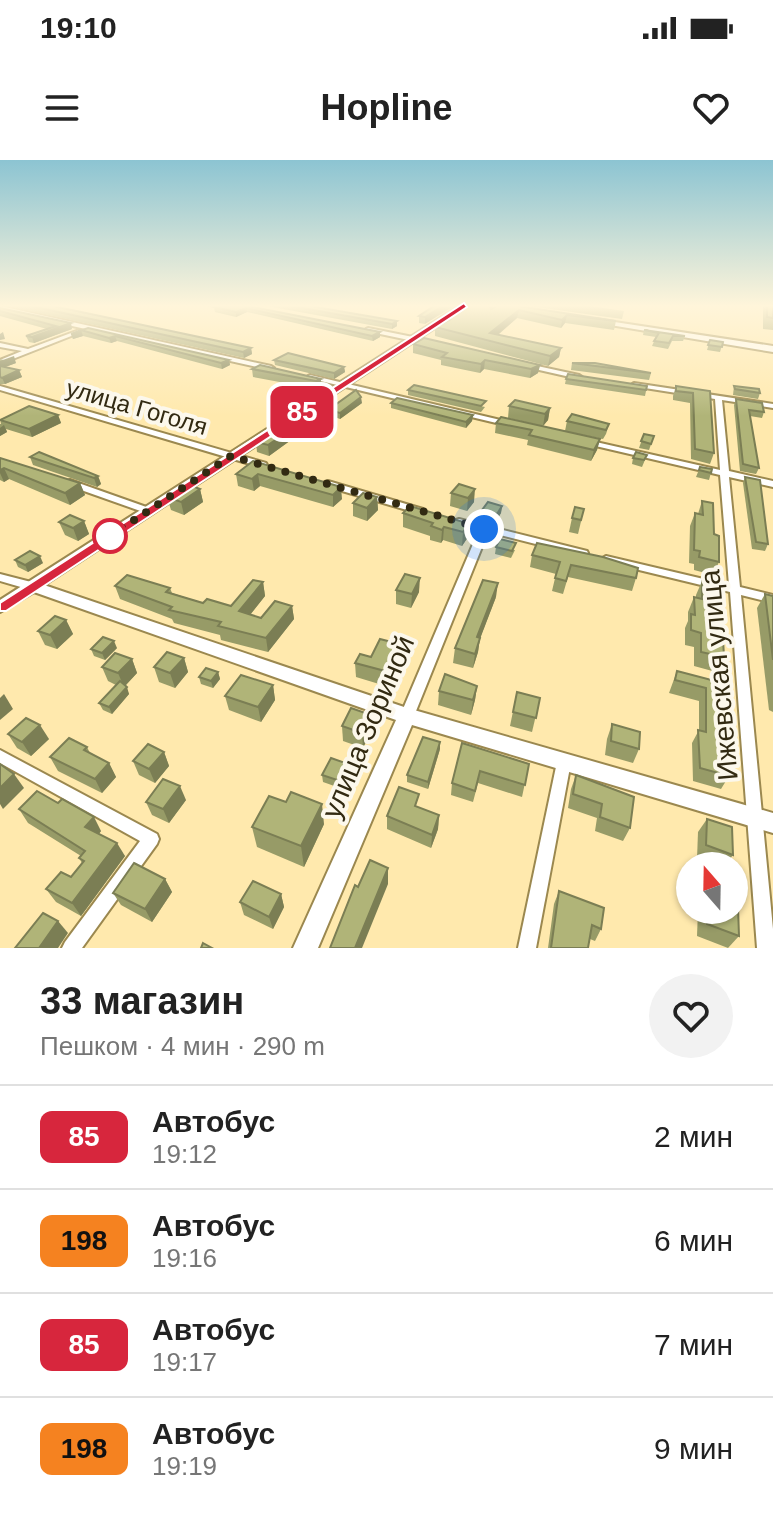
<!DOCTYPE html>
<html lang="ru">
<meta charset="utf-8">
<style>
:root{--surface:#fff;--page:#f2f2f2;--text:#222;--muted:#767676;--line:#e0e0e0}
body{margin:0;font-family:Helvetica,sans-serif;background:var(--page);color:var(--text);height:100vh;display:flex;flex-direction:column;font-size:30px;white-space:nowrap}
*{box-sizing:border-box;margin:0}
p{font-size:26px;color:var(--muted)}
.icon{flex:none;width:44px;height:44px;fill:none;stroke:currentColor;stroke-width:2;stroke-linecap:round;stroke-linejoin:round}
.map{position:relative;height:788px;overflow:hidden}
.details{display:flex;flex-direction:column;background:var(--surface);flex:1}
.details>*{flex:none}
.badge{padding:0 16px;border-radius:12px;font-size:28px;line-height:52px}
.needle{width:52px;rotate:340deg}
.tools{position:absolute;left:676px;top:692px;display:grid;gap:16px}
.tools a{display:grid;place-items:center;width:72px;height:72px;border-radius:50%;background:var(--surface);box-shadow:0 2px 6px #0004;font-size:40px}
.you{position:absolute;width:40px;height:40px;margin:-20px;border:6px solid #fff;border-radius:50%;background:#1a73e8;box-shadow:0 0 0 12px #1a73e833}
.map>.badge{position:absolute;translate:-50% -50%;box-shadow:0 0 0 4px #fff}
.round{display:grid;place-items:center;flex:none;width:84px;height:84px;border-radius:42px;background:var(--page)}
.overview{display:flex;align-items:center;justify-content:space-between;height:136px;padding:0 40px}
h1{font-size:38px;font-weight:600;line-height:60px}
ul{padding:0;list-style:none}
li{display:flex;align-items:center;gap:24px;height:104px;padding:0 40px;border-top:2px solid var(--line)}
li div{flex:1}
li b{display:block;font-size:30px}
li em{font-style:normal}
li .badge{min-width:88px;font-weight:700;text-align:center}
.status{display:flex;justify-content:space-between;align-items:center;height:56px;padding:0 40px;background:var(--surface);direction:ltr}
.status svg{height:22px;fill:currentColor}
header{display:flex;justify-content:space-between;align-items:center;height:104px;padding:0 40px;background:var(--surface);font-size:36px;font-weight:600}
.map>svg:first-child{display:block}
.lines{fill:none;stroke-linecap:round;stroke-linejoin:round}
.minor-casing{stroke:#9b884f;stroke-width:4}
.secondary-casing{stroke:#9b884f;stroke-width:4}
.minor{fill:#fff;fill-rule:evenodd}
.secondary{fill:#fff;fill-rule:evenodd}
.wall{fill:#979b67}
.shaded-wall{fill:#7b7e54}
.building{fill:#b0b478;stroke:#7b7e54;stroke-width:2}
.line{fill:#d7263d;stroke:#fff;stroke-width:2}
.walk{stroke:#322a12;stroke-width:8;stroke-dasharray:0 14.4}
.stop-dot{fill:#fff;stroke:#d7263d;stroke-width:4}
.labels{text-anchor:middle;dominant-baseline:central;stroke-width:8;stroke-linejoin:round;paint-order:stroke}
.street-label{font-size:24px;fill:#322a12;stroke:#fcf8ec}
.near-street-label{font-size:28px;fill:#322a12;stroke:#fcf8ec}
</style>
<div class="status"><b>19:10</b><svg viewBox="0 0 49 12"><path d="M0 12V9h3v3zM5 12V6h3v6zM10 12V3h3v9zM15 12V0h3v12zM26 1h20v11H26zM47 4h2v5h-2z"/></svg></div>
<header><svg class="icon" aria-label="menu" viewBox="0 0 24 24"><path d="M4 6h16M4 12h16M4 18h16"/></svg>Hopline<svg class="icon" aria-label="heart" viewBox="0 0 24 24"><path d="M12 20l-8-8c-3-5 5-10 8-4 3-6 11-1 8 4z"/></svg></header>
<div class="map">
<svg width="773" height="788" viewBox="0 0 773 788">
<rect width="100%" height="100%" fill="#ffe9ad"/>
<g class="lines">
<g class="minor-casing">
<g id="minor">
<path d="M0,146L271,206L274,208L271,210L0,150Z"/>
<path d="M368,168L423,179L426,181L423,183L366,171V169Z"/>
<path d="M79,170L84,171L0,204V200L22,191L0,187V183L28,189Z"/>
<path d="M528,204L579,215L582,217L579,219L526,207L525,206Z"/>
<path d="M310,215L509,262L513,264L509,266L308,218V216Z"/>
<path d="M634,223L773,244V248L722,240L729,311L773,321V327L729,317L740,427L773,435V443L741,435L773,769V788H757L730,432L606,402L601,399L606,396L729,425L720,315L587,284L583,282L587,280L720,310L715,239L632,226L631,225Z"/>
<path d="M0,226L266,303L267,305L263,307H260L0,230Z"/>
<path d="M70,320L152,349L154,351L152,353H146L67,325L66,323L67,321Z"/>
<path d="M328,321L423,349L425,351L423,353H417L325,326L324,324L325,322Z"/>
<path d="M459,359L587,391L588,393L583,396L488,372L414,556L412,560L407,561L402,560L400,556L479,370L456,364L454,362L456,360Z"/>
<path d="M0,414L35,423L36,426L31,430L0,421Z"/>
<path d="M0,590L157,674L159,679L157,684L82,788H62L65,782L140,681L0,603Z"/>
<path d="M564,596L569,598L571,602L536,788H518L557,602L559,598Z"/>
</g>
</g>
<g class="secondary-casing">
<g id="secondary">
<path d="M459,146H468L44,425L407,548L773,653V673L412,565L318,788H293L396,560L34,432L0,452V440Z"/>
<path d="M595,159L773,186V192L598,163H595Z"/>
</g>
</g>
<use href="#minor" class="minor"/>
<use href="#secondary" class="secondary"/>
</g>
<g class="wall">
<path d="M8,146H53L251,188L252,194L244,198Z"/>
<path d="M206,146H248L380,172V177L373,181L247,152L236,157L215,152L214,147Z"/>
<path d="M267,146H310L397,161V166L392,169Z"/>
<path d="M434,146L425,164L419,163V156Z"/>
<path d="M461,146H494L491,149L497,146L616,161L614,170L565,163L561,168L517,158L498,175L561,188L559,197L548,206L435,176V167L442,164V159Z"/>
<path d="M529,146H590L624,151L622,159Z"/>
<path d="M763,146H773V170L763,169Z"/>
<path d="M0,148L72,169L34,183L29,182L26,176L47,169L0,156Z"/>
<path d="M88,168L229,200L230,205L222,209L117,181L111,183L83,176L73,179L71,174Z"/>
<path d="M644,170L685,176L683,181H672L668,189L652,186L656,177L643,175Z"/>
<path d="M710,180L723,182L720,192L707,190Z"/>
<path d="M413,184L540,205L538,213L530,218L484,209L480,213L441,205V200L413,193Z"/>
<path d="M0,199L16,203L5,207L19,210L22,217L5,224H0Z"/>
<path d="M274,200L344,207L345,212L334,219L275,205Z"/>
<path d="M572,203L651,213L649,220L571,210Z"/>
<path d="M252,209L321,219V226L317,229L253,217Z"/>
<path d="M566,219L647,226L645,236L565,224Z"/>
<path d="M676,226L710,231L714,293L710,304L691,299L690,243L673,240V236Z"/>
<path d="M734,226L760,233L758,239L733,235Z"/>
<path d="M408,230L485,247L481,252L408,235Z"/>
<path d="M736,239L764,252L762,258L750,256L759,308L756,314L740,311L734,245Z"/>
<path d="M362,243L340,259L329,255L328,250Z"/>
<path d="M391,243L473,255L472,261L466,268L391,248Z"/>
<path d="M509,246L550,248L548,260L543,266L508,258Z"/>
<path d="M58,255L61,263L32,277L6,269L7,272L0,276V264H1L0,259Z"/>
<path d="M567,261L609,264L606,274L603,279L565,271Z"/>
<path d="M496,263L600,279L597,290L591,301L527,285L528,280L495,273Z"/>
<path d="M290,270L291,280L269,296L257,292L256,282Z"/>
<path d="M644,274L654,276L649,290L639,288Z"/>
<path d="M647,295L642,307L632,304L633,298Z"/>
<path d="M30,297L98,316L101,324L97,327L33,305Z"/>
<path d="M0,298L80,323L85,335L70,345L9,319L4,322L0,320Z"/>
<path d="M253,301L342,339L333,347L260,326L254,331L238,326L236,314Z"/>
<path d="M700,307L712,309L709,320L696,317Z"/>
<path d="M745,317L768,384L765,391L752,389L743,323Z"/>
<path d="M459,324L474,342L467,351L450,346L451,333Z"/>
<path d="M200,329L203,342L184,355L171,350L167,337Z"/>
<path d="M377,337L378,350L367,361L353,356V343Z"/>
<path d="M702,341L714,374L719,402L713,415L694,410V404L689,403L690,366L695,353L698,354Z"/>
<path d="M502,346L501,353L496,361L481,356L482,350Z"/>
<path d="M584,349L578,374L569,372L572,358Z"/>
<path d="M403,353L470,364L468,377L462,386L443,380L441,383L430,380V376L403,367Z"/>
<path d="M84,361L89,374L78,381L65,375L59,362Z"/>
<path d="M496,387L515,390L511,398L495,394Z"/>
<path d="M532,395L636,418L632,431L568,417L563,434L552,431L556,414L530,407Z"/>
<path d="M15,400L43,403L28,412L18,407Z"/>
<path d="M702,421L724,497L716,512L694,506V487L685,485V468L688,461V452L694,437L696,438V435Z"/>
<path d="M263,422L265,436L250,455L261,458L292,446L294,459L268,492L221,480L220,475L174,463L172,459L120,439L115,426L170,428L172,433L203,443L231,446Z"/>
<path d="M396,430L419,432L411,448L396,444Z"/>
<path d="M765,434L773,436V552L769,550L757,448Z"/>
<path d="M496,437L480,478L478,492L473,508L453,503L455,488Z"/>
<path d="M66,460L73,474L57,489L45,485L38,471Z"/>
<path d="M117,488L105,500L94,496L91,489Z"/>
<path d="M371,497L402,499L389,527L356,517L355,503Z"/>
<path d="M184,498L188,512L175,528L159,522L154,507Z"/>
<path d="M132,499L137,513L125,526L129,534L112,554L103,550L99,543L116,525L108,521L102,507Z"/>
<path d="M677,511L723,523L729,616L721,629L693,621L692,583L699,570V541L669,533Z"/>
<path d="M218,512L220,519L213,528L201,524L199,517Z"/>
<path d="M273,525L275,540L261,562L229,550L225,536Z"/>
<path d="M477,526L475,540L471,555L438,545L439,531Z"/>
<path d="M517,532L540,538L532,572L510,566Z"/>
<path d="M612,564L639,589L633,603L605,595L607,579Z"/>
<path d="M342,566L372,569L363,588L343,581Z"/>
<path d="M8,574L49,579L31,596L17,588Z"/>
<path d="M462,583L529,604L522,637L478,623L473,642L451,635L452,623Z"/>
<path d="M87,587L90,593L109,603L116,617L102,633L58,611L50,597Z"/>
<path d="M440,589L428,629L407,622V615Z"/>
<path d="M164,592L169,606L155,623L139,615L133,601Z"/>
<path d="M348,604L349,611L340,628L323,622L322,615Z"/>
<path d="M576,615L630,668L623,681L595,671L597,658L568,648L571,629Z"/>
<path d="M186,640L169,663L152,655L146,642Z"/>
<path d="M19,649L101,671L99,674L125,696L81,756L56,742L46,729L71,717L82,703L79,698L81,696L28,663Z"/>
<path d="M439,655L438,669L431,688L387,669V656Z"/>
<path d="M707,659L733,695L724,706H718L697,699L698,672Z"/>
<path d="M324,664L304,707L257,687L252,667Z"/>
<path d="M165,719L172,732L152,762L121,745L113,733Z"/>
<path d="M559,731L601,769L595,781L590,779L588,788H548L554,744Z"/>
<path d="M281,734L284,747L273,769L244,755L240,742Z"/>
<path d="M698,750H734L739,776L728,788L697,776Z"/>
</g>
<g class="shaded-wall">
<path d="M443,146H454L425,164V157Z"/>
<path d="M246,148L247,152L236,157V152Z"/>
<path d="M519,150L517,158L489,182L490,173Z"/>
<path d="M567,155L565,163L561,168L562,160Z"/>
<path d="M397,161V166L392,169V164Z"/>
<path d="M71,163L72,169L34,183L32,177Z"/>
<path d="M81,170L83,176L73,179L71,174Z"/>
<path d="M3,172L5,179L0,180V174Z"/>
<path d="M380,172V177L373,181L372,176Z"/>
<path d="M115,176L117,181L111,183L109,178Z"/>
<path d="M251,188L252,194L244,198L243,192Z"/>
<path d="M561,188L559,197L548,206L550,196Z"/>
<path d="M14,196L16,203L0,209V201Z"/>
<path d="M229,200L230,205L222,209L221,203Z"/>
<path d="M485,200L484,209L480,213L481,204Z"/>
<path d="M540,205L538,213L530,218L531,209Z"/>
<path d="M344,207L345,212L334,219V213Z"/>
<path d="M19,210L22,217L5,224L2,218Z"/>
<path d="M321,219V226L317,229L316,221Z"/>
<path d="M361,237L362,243L340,259V253Z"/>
<path d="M550,248L548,260L543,266L545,254Z"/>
<path d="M58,255L61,263L32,277L29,269Z"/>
<path d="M473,255L472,261L466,268V262Z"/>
<path d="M4,265L7,272L0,276V268Z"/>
<path d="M290,270L291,280L269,296L268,285Z"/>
<path d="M600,279L597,290L591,301L594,290Z"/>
<path d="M4,308L9,319L4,322L0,313V310Z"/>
<path d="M258,314L260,326L254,331L252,319Z"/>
<path d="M98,316L101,324L97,327L94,318Z"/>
<path d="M80,323L85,335L70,345L65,333Z"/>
<path d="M341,327L342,339L333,347V335Z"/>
<path d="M200,329L203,342L184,355L181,342Z"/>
<path d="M475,329L474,342L467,351L468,338Z"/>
<path d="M377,337L378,350L367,361V348Z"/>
<path d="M502,346L501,353L496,361L497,354Z"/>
<path d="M84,361L89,374L78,381L73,368Z"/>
<path d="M470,364L468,377L462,386L463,372Z"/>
<path d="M444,367L443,380L441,383L442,370Z"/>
<path d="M40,396L43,403L28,412L25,405Z"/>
<path d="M420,418L419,432L411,448L412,434Z"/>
<path d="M263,422L265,436L242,465L239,451Z"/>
<path d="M498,423L496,437L475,492L477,477Z"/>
<path d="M292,446L294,459L268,492L266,478Z"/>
<path d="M66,460L73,474L57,489L50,475Z"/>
<path d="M480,478L478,492L473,508L475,494Z"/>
<path d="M114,481L117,488L105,500L102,493Z"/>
<path d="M403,485L402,499L389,527V512Z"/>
<path d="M184,498L188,512L175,528L170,513Z"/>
<path d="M132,499L137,513L124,527L118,513Z"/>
<path d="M218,512L220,519L213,528L211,521Z"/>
<path d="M273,525L275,540L261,562L258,547Z"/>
<path d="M477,526L475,540L471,555L473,540Z"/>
<path d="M127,527L129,534L112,554L109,547Z"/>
<path d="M4,534L13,549L0,560V538Z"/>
<path d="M371,555L372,569L363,588L362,573Z"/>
<path d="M40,565L49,579L31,596L22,582Z"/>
<path d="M440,582V589L428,629V622Z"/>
<path d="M164,592L169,606L155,623L149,609Z"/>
<path d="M109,603L116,617L102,633L95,619Z"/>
<path d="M348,604L349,611L340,628V621Z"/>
<path d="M14,614L24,628L3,649L0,644V628Z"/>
<path d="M180,626L186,640L169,663L163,649Z"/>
<path d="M322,644L324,664L304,707L301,686Z"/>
<path d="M439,655L438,669L431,688L432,675Z"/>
<path d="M94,657L101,671L93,681L85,667Z"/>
<path d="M117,683L125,696L81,756L72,743Z"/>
<path d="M388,708V724L362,788H355Z"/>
<path d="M165,719L172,732L152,762L145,749Z"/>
<path d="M281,734L284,747L273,769L269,757Z"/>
<path d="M58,761L68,773L58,788H39Z"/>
</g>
<g class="building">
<path d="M31,146H53L251,188L243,192Z"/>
<path d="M217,146H248L380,172L372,176L246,148L236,152L214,147Z"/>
<path d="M291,146H310L397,161L392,164Z"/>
<path d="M434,146H443L425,157L419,156Z"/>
<path d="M461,146H489L491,149L497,146H518L616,161L567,155L562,160L519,150L490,173L561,188L550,196L435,167L449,160L442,159Z"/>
<path d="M767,146H773V158L767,157Z"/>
<path d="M0,148L71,163L32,177L26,176L56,166L0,151Z"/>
<path d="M88,168L229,200L221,203L115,176L109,178L81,170L71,174Z"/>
<path d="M644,170L685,176H673L669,183L654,181L659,173Z"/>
<path d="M424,178L540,205L531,209L485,200L481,204L442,197L447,193L413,184Z"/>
<path d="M710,180L723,182L722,187L708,185Z"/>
<path d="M288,193L344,207L334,213L274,200Z"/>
<path d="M572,203H595L651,213Z"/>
<path d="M260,205L321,219L316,221L252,209Z"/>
<path d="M0,206L19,210L2,218L0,217Z"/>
<path d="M568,214L647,226L646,230L566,219Z"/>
<path d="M414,225L486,241L481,246L408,230Z"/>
<path d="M676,226L710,231L714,293L695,289L693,233L676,231Z"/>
<path d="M734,226L759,229L760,233L735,229Z"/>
<path d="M356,230L361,237L340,253L328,250Z"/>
<path d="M397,238L473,255L466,262L391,243Z"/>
<path d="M736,239L762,243L764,252L749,250L759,308L743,304Z"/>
<path d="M515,240L550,248L545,254L509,246Z"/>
<path d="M29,246L58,255L29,269L0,260Z"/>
<path d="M572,254L609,264L606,270L567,261Z"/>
<path d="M501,257L600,279L594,290L529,275L532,270L496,263Z"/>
<path d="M285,263L290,270L268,285L256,282Z"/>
<path d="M644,274L654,276L651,284L641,281Z"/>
<path d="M39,292L98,316L94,318L30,297Z"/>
<path d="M636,292L647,295L644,300L633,298Z"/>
<path d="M0,298L80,323L65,333L4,308L0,310Z"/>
<path d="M253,301L341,327L333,335L258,314L252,319L236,314Z"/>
<path d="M700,307L712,309L711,313L699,310Z"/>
<path d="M745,317L760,320L768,384L756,382Z"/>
<path d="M187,324L200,329L181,342L167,337Z"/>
<path d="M459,324L475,329L468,338L451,333Z"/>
<path d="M363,333L377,337L367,348L353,343Z"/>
<path d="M702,341L713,343L714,374L719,376V402L699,397L700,391L694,390L695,353L703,355Z"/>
<path d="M488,342L502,346L497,354L482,350Z"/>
<path d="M410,346L470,364L463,372L444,367L442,370L431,366L433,363L403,353Z"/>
<path d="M575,347L584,349L581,360L572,358Z"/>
<path d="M70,355L84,361L73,368L59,362Z"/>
<path d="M500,379L516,383L512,391L496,387Z"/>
<path d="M537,383L603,397L638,408L636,418L571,405L566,421L555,418L560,402L532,395Z"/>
<path d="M30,391L40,396L25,405L15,400Z"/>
<path d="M405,414L420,418L412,434L396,430Z"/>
<path d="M127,415L170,428L166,432L203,443L207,439L231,446L253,420L263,422L239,451L261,458L275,441L292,446L266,478L218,466L221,462L169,450L172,447L115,426Z"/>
<path d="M483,420L498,423L477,477L480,478L475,494L455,488Z"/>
<path d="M702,421L720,424L724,497L701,492V473L691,470V454L695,455L694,437L702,439Z"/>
<path d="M765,434L773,436V500Z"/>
<path d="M55,456L66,460L50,475L38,471Z"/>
<path d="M103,477L114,481L102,493L91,489Z"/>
<path d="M380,479L403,485L389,512L355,503L360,494L371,497Z"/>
<path d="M167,492L184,498L170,513L154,507Z"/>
<path d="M115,493L132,499L118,513L102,507Z"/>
<path d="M206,508L218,512L211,521L199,517Z"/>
<path d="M677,511L723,523L729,616L700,608L698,570L706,572V528L675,520Z"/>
<path d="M445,514L477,526L473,540L439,531Z"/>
<path d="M241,515L273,525L258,547L225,536Z"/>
<path d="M120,521L127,527L109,547L99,543Z"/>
<path d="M517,532L540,538L536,558L513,552Z"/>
<path d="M351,548L371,555L362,573L342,566Z"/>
<path d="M26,558L40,565L22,582L8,574Z"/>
<path d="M612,564L640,572L639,589L611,581Z"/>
<path d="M423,577L440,582L428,622L407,615Z"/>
<path d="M69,578L87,587L84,590L109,603L95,619L50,597Z"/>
<path d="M462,583L529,604L525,625L480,611L475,631L452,623Z"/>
<path d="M148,584L164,592L149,609L133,601Z"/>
<path d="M331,598L348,604L340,621L322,615Z"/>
<path d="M0,604L14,614L0,628Z"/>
<path d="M576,615L634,637L630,668L600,657L602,644L573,634Z"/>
<path d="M163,619L180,626L163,649L146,642Z"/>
<path d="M399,627L419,634L415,646L439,655L432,675L387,656Z"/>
<path d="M37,631L58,643L62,639L94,657L85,667L117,683L72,743L46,729L61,712L71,717L84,701L79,698L85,691L19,649Z"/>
<path d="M291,632L322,644L301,686L252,667L269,636L286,642Z"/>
<path d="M707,659L732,667L733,695L706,685Z"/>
<path d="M370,700L388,708L355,788H330L355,725L358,727Z"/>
<path d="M134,703L165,719L145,749L113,733Z"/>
<path d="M253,721L281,734L269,757L240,742Z"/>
<path d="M559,731L604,748L601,769L592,765L588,788H551Z"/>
<path d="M734,745L738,747L739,776L707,764V750H734Z"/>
<path d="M43,753L58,761L39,788H15Z"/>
<path d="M203,783L212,788H201Z"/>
</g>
<linearGradient id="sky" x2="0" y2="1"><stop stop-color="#8cc4d2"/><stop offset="0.57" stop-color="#fff5da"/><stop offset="1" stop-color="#fff5da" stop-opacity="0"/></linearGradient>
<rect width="773" height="256" fill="url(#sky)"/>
<path class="line" d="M464,143L467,147L6,451H0V443Z"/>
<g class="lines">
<path class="walk" d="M110,376L231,296L484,369"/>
</g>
<circle class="stop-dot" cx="110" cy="376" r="16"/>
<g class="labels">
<g class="street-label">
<text transform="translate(137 247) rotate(16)">улица Гоголя</text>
</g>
<g class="near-street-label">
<text transform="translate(719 515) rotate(-95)">Ижевская улица</text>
<text transform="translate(368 567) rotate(-67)">улица Зориной</text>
</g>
</g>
</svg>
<div class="tools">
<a><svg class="needle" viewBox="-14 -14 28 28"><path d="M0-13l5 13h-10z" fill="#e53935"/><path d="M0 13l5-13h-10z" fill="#767676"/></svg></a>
</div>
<div class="you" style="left:484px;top:369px"></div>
<b class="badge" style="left:302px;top:252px;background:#d7263d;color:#fff">85</b>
</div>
<section class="details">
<div class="overview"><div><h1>33 магазин</h1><p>Пешком · 4 мин · 290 m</p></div><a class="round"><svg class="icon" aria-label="heart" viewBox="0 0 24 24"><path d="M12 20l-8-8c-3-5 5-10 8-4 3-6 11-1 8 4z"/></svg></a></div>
<ul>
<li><span class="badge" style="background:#d7263d;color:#fff">85</span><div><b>Автобус</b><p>19:12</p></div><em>2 мин</em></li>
<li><span class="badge" style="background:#f58220;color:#111">198</span><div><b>Автобус</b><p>19:16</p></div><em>6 мин</em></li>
<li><span class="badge" style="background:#d7263d;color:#fff">85</span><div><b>Автобус</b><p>19:17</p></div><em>7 мин</em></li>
<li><span class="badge" style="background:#f58220;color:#111">198</span><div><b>Автобус</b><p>19:19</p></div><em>9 мин</em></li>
</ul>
</section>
